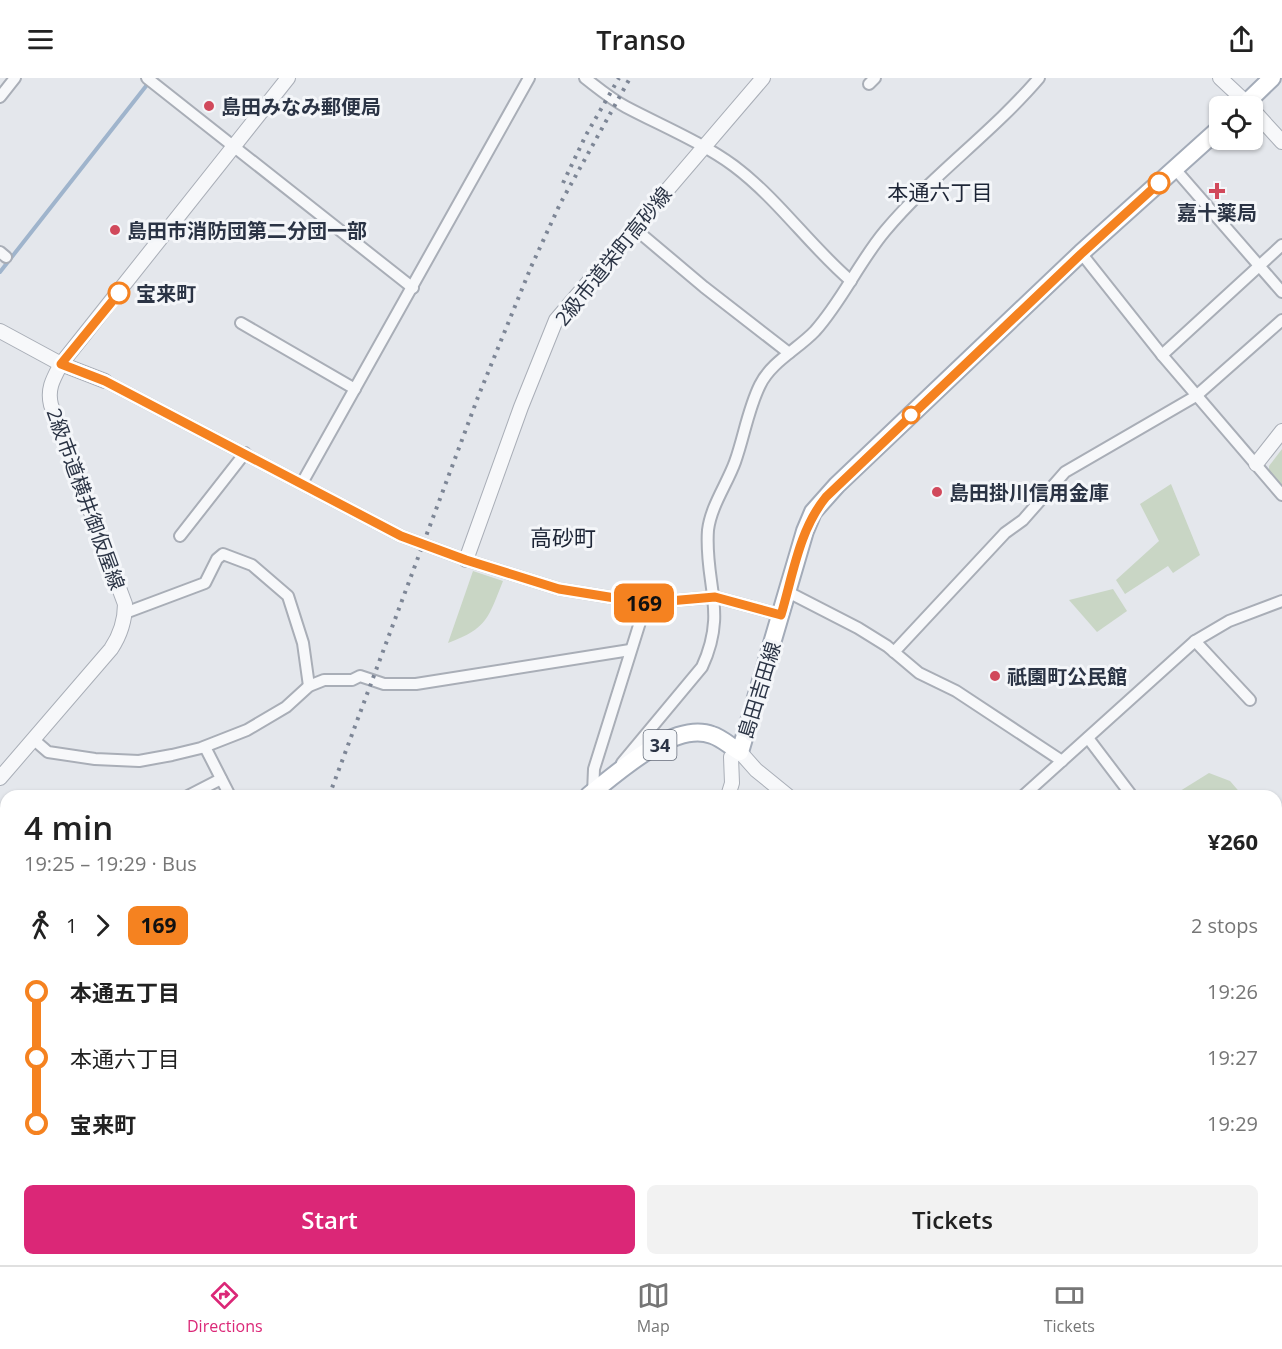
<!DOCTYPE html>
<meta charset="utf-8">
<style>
:root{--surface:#fff;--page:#f2f2f2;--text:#222;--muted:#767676;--line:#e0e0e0;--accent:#db2777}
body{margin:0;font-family:"Open Sans","Noto Sans JP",sans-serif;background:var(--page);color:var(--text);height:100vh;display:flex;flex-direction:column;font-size:22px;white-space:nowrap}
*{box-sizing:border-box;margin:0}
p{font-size:20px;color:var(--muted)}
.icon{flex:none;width:33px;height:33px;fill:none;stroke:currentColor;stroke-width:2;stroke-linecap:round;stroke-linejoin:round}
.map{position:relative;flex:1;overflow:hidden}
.panel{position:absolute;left:0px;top:712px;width:1282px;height:476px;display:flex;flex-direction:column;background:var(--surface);border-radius:18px 18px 0 0;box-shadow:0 2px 4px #0004}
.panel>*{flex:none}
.badge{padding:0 12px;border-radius:9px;font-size:21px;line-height:39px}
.controls{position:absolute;left:1209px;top:18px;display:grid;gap:12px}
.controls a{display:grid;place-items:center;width:54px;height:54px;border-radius:9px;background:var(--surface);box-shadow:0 2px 4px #0004;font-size:30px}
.map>.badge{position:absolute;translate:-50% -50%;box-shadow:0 0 0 3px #fff}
.legs{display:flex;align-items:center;gap:9px;height:66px;padding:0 24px;font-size:20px}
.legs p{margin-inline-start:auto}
.overview{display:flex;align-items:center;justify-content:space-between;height:102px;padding:0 24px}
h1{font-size:33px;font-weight:600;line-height:45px}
.primary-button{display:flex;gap:12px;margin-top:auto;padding:12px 24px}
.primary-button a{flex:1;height:69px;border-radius:9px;background:var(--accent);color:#fff;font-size:24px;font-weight:600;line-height:69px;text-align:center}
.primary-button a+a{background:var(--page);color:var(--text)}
ul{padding:0 24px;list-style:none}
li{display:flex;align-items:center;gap:21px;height:66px;font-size:22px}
li i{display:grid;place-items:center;width:9px;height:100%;margin:0 8px;background:currentColor}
li i::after{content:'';width:15px;height:15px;margin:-8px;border:4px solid;border-radius:50%;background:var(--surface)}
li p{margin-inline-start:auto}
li:first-child i{background:linear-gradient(#0000 50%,currentColor 0)}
li:last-child i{background:linear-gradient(currentColor 50%,#0000 0)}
header{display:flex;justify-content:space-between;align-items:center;height:78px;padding:0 24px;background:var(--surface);font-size:27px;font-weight:600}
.dock{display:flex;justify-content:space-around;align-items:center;height:84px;border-top:2px solid var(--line);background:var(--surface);font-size:16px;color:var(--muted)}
.dock a{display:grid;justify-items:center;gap:3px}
.dock .selected{color:var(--accent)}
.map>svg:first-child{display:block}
.built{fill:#d2d6de}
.green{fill:#c9d6c5}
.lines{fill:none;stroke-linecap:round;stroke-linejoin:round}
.stream{stroke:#9fb4cc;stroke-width:4}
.minor-casing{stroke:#a9aeb7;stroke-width:14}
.tertiary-casing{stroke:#a9aeb7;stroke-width:16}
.primary-casing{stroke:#a3abb8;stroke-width:20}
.minor{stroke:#f7f8fa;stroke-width:10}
.tertiary{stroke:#f7f8fa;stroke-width:14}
.primary{stroke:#fff;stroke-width:16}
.rail{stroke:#7d8696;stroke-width:4;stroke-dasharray:3 6;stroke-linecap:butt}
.line-1-casing{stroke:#fff;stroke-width:14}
.line-1{stroke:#f58220;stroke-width:9}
.poi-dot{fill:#d1495b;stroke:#f4f6f9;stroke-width:2}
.stop-1-dot{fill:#fff;stroke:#f58220;stroke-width:3}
.labels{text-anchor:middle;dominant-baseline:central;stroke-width:6;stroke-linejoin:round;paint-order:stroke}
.shield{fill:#f4f6f9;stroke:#676e7b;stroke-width:1.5}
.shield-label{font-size:18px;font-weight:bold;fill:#2b3445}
.poi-label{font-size:20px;font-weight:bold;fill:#2b3445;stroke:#f4f6f9;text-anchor:start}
.street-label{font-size:20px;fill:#2b3445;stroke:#f4f6f9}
.stop-label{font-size:20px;font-weight:bold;fill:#2b3445;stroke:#f4f6f9;text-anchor:start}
.neighbourhood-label{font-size:21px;fill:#1d2536;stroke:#f4f6f9}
.quarter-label{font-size:22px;fill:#1d2536;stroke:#f4f6f9}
</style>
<header><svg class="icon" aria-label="menu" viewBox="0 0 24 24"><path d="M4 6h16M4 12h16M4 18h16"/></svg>Transo<svg class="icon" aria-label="share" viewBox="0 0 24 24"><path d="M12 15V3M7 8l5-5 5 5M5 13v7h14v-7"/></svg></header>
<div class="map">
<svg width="1282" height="1187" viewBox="0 0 1282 1187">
<rect width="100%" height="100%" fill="#e4e7ec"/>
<path class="built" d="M774,1182H1099L1095,1187H772Z"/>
<g class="green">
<path d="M1282,371V408L1269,395V388Z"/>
<path d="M1171,406L1200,477L1173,495L1168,488L1125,516L1116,502L1159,463L1140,426Z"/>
<path d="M473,493L503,503C488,540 488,550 448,565Z"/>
<path d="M1113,511L1127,533L1097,554L1069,522Z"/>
<path d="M1209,695L1230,703L1243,718H1172Z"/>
<path d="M1277,729L1282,733V777L1277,783Z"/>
<path d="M870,1182H1085L1082,1187H867Z"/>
</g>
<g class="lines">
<g class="stream">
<path d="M0,194L150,3"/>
<path d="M1276,970L1282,969"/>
<path d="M711,1182V1187"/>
<path d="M1251,1182L1254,1187"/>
<path d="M138,1187L140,1184"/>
<path d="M180,1187L184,1182"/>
</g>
<g class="minor-casing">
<g id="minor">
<path d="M147,0L413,210"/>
<path d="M585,0C598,10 611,21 626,29C662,48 701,64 734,88C778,121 809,167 851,203"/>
<path d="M869,6L875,0"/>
<path d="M0,19L15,0"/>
<path d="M1175,91L1282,214"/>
<path d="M634,150L704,209L789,275"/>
<path d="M0,174L6,179"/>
<path d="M1081,175L1162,277L1282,417"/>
<path d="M241,245L355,311"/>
<path d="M1162,277L1282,167"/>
<path d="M105,303L401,458L466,482L559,511L646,525L715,519L781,537"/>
<path d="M302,405L529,0"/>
<path d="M180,458L245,375"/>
<path d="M788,514L858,550L887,568L919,595L956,613L1062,683"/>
<path d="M125,535L205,505L217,481L223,476L252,487L288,518L303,565L309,608"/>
<path d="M1195,563L1250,622"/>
<path d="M894,574L1005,455L1023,442L1065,394L1196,318L1282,242"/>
<path d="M1088,660L1132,718"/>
<path d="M33,661L48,674L95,681L139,683L172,677L201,670L247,652L286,629L309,608L324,602H352L360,598L384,606H416L630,572"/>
<path d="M205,669L230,718"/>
<path d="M622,685L702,589C728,533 704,505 708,452C711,428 727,406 735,384C744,359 748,331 760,307C771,284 798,271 815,253C842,223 859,184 885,153C932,97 992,55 1039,0"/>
<path d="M593,715L594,691L646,525"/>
<path d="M188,718L221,701"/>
<path d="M1023,718L1195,563L1229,543L1282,523"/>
<path d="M0,782L6,787"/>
<path d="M1276,833L1282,826"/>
<path d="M0,965L6,960"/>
<path d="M1276,1112L1282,1105"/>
<path d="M190,1187L193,1182"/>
<path d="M388,1187L391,1182"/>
<path d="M686,1187L689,1182"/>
<path d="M762,1187L765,1182"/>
<path d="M1104,1187L1107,1182"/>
</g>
</g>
<g class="tertiary-casing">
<g id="tertiary">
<path d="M1220,0L1250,28"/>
<path d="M1252,31L1282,64"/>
<path d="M0,253L61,286L105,303"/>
<path d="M1256,386L1282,353"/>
<path d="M466,482L521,329L556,242L763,0"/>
<path d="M0,700L111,571C121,556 125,543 125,526L51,327C47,311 53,301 61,286L288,0"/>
<path d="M728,718L732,705L731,679L740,674L756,692L788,718"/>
<path d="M1276,943L1282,936"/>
<path d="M1276,1065L1282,1069"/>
<path d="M550,1187L552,1182"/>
</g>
</g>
<g class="primary-casing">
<g id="primary">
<path d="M1243,28L1272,0"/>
<path d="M588,718C616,696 674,642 712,657C722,660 731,669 740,674L805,453L813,434L837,407L1081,175L1220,50"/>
<path d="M4,1187L10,1182"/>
</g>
</g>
<use href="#minor" class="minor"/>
<use href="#tertiary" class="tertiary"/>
<use href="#primary" class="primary"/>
<g class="rail">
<path d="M563,105L586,57L619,0"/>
<path d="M329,718L478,319L531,189L560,126L630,0"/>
<path d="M154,1187L155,1182"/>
</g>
</g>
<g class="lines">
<g class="line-1-casing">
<path id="line-1" d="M119,215L61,286L105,303L401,458L466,482L559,511L646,525L715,519L781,537C793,497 799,452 826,419L1081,176L1159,105"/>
</g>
<use href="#line-1" class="line-1"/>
</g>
<g class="poi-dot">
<circle cx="209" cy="28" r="6"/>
<path d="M1214 104h6v6h6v6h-6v6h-6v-6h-6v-6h6z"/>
<circle cx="115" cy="152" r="6"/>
<circle cx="937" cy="414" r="6"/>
<circle cx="995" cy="598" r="6"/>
</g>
<g class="stop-1-dot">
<circle cx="1159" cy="105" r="10"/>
<circle cx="119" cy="215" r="10"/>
<circle cx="911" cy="337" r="8"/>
</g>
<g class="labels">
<rect class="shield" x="643.5" y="652" width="33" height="30" rx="4.5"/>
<g class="shield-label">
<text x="660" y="667">34</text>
</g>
<g class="poi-label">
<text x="221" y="28">島田みなみ郵便局</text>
<text x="1217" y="134" text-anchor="middle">嘉十薬局</text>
<text x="127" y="152">島田市消防団第二分団一部</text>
<text x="949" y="414">島田掛川信用金庫</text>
<text x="1007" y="598">祇園町公民館</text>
</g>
<g class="street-label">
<text transform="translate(613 178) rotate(-51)">2級市道栄町高砂線</text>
<text transform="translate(86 421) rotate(70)">2級市道横井御仮屋線</text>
<text transform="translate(759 612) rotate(-73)">島田吉田線</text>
</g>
<g class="stop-label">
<text x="136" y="215">宝来町</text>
</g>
<g class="neighbourhood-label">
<text x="940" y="114">本通六丁目</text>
</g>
<g class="quarter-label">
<text x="563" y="459">高砂町</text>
</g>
</g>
</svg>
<div class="controls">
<a><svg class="icon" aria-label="locate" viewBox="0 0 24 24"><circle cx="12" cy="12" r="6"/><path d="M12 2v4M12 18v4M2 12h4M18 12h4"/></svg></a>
</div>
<b class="badge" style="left:644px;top:525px;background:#f58220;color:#111">169</b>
<section class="panel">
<div class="overview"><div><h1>4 min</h1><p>19:25 – 19:29 · Bus</p></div><b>¥260</b></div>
<div class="legs"><svg class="icon" aria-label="walk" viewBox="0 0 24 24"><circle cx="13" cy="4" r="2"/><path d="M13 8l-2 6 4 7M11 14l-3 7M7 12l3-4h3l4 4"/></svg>1<svg class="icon" aria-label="forward" viewBox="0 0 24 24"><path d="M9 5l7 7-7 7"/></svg><b class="badge" style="background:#f58220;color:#111">169</b><p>2 stops</p></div>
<ul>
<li><i style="color:#f58220"></i><b>本通五丁目</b><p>19:26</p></li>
<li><i style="color:#f58220"></i><span>本通六丁目</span><p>19:27</p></li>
<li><i style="color:#f58220"></i><b>宝来町</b><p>19:29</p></li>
</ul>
<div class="primary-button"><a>Start</a><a>Tickets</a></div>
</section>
</div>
<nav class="dock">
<a class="selected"><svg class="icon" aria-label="directions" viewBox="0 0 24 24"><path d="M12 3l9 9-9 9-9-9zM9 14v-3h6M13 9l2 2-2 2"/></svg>Directions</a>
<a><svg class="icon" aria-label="map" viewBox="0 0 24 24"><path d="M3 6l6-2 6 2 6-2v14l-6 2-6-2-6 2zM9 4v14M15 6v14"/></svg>Map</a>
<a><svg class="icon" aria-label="tickets" viewBox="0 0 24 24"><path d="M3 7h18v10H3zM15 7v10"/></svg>Tickets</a>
</nav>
